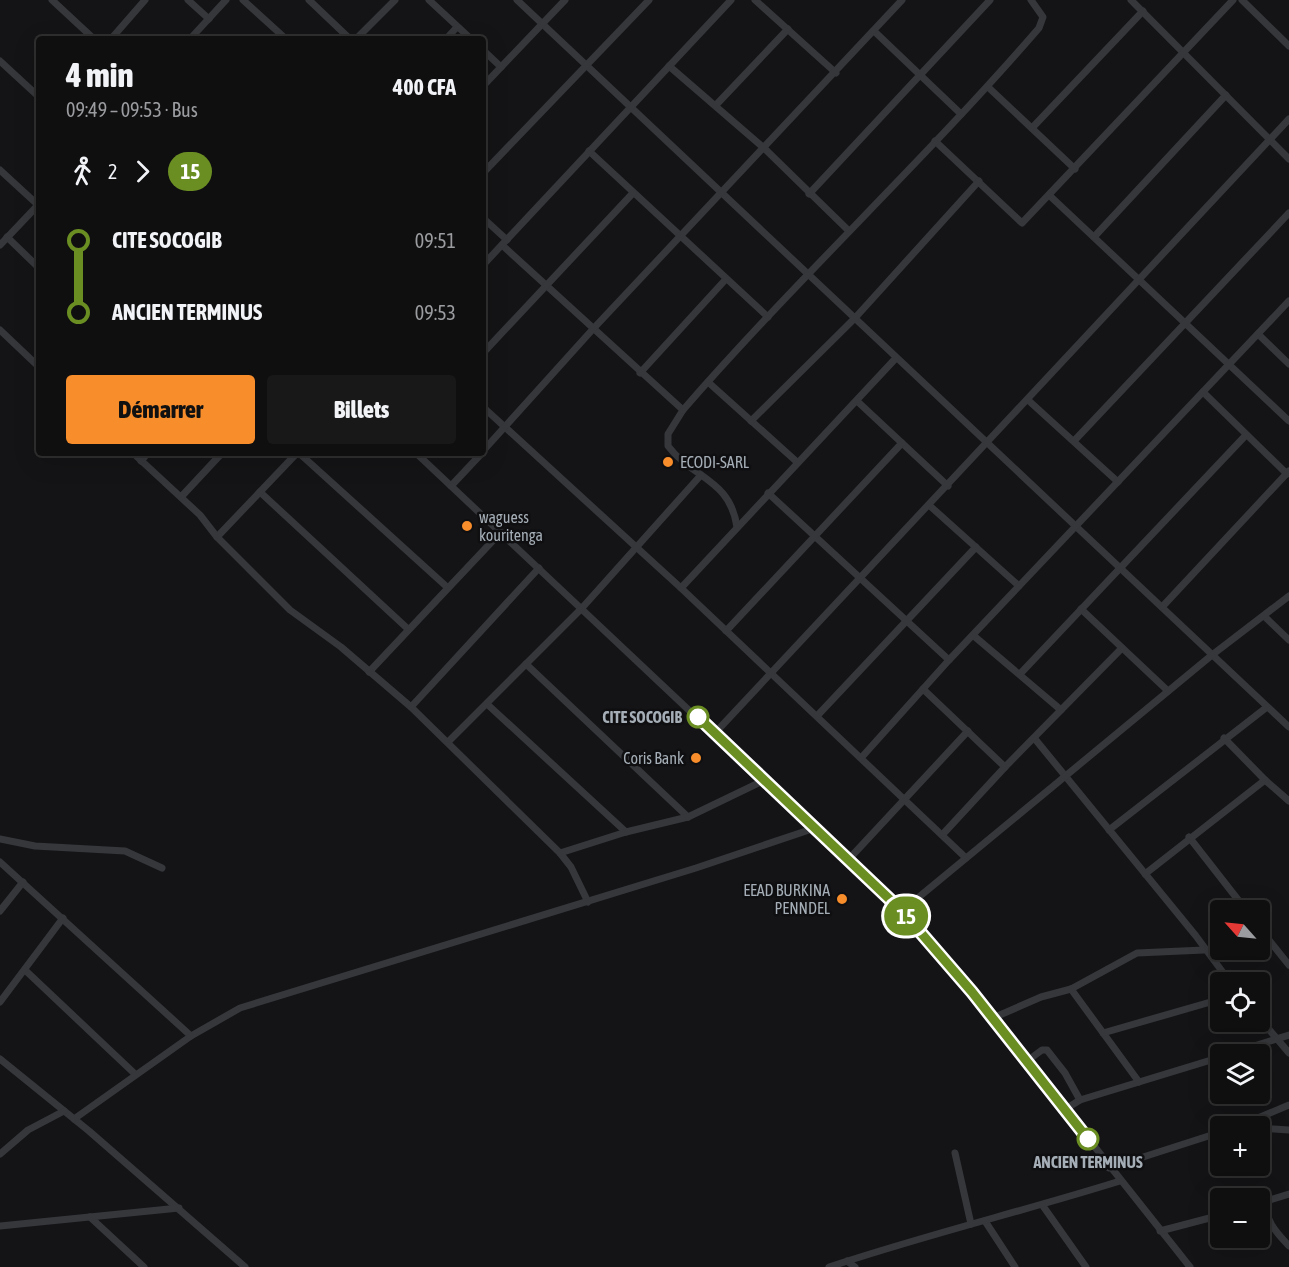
<!DOCTYPE html>
<html lang="fr">
<meta charset="utf-8">
<style>
:root{--surface:#0f0f10;--page:#181819;--text:#f1f3f6;--muted:#9b9c9f;--line:#2f2f30;--accent:#f78d2b}
body{margin:0;font-family:"Asap Condensed",sans-serif;background:var(--page);color:var(--text);height:100vh;display:flex;flex-direction:column;font-size:22px;white-space:nowrap}
*{box-sizing:border-box;margin:0}
p{font-size:20px;color:var(--muted)}
.icon{flex:none;width:33px;height:33px;fill:none;stroke:currentColor;stroke-width:2;stroke-linecap:round;stroke-linejoin:round}
.map{position:relative;flex:1;overflow:hidden}
.drawer{position:absolute;left:36px;top:36px;width:450px;height:420px;display:flex;flex-direction:column;background:var(--surface);border-radius:6px;box-shadow:0 6px 24px #0002,0 0 0 2px var(--line)}
.drawer>*{flex:none}
.badge{padding:0 12px;border-radius:20px;font-size:21px;line-height:39px}
.needle{width:39px;rotate:297deg}
.tools{position:absolute;left:1210px;top:900px;display:grid;gap:12px}
.tools a{display:grid;place-items:center;width:60px;height:60px;border-radius:6px;background:var(--surface);box-shadow:0 6px 24px #0002,0 0 0 2px var(--line);font-size:30px}
.map>.badge{position:absolute;translate:-50% -50%;box-shadow:0 0 0 3px #fff}
.legs{display:flex;align-items:center;gap:9px;height:66px;padding:0 30px;font-size:20px}
.legs p{margin-inline-start:auto}
.head{display:flex;align-items:center;justify-content:space-between;height:102px;padding:0 30px}
h1{font-size:33px;font-weight:800;line-height:45px}
.cta{display:flex;gap:12px;margin-top:auto;padding:12px 30px}
.cta a{flex:1;height:69px;border-radius:6px;background:var(--accent);color:#111;font-size:24px;font-weight:800;line-height:69px;text-align:center}
.cta a+a{background:var(--page);color:var(--text)}
ul{padding:0 30px;list-style:none}
li{display:flex;align-items:center;gap:21px;height:72px;font-size:22px}
li i{display:grid;place-items:center;width:9px;height:100%;margin:0 8px;background:currentColor}
li i::after{content:'';width:15px;height:15px;margin:-8px;border:4px solid;border-radius:50%;background:var(--surface)}
li p{margin-inline-start:auto}
li:first-child i{background:linear-gradient(#0000 50%,currentColor 0)}
li:last-child i{background:linear-gradient(currentColor 50%,#0000 0)}
.map>svg:first-child{display:block}
.lines{fill:none;stroke-linecap:round;stroke-linejoin:round}
.minor{stroke:#35373b;stroke-width:7}
.line-1-casing{stroke:#fff;stroke-width:14}
.line-1{stroke:#6b8e23;stroke-width:9}
.poi-dot{fill:#f78d2b;stroke:#0f0f11;stroke-width:2}
.stop-1-dot{fill:#fff;stroke:#6b8e23;stroke-width:3}
.labels{text-anchor:middle;dominant-baseline:central;stroke-width:5;stroke-linejoin:round;paint-order:stroke}
.poi-label{font-size:16px;fill:#a5aeb6;stroke:#0f0f11;text-anchor:start}
.stop-label{font-size:16px;font-weight:bold;fill:#a5aeb6;stroke:#0f0f11;text-anchor:end}
</style>
<div class="map">
<svg width="1289" height="1267" viewBox="0 0 1289 1267">
<rect width="100%" height="100%" fill="#141416"/>
<g class="lines">
<g class="minor">
<path d="M52,0L94,39"/>
<path d="M188,0L209,19"/>
<path d="M243,0L286,39"/>
<path d="M309,0L350,39"/>
<path d="M429,0L471,39"/>
<path d="M517,0L1289,727"/>
<path d="M755,0L836,73"/>
<path d="M1131,0L1289,159"/>
<path d="M1242,0L1289,46"/>
<path d="M874,31L961,114"/>
<path d="M111,39L145,0"/>
<path d="M190,39L226,0"/>
<path d="M356,39L395,0"/>
<path d="M446,39L457,27"/>
<path d="M483,50L501,67"/>
<path d="M0,61L39,97"/>
<path d="M669,66L764,148L849,231"/>
<path d="M483,86L565,0"/>
<path d="M988,87L1075,169"/>
<path d="M716,105L788,29"/>
<path d="M1032,128L1143,11"/>
<path d="M935,141L1022,223L1233,0"/>
<path d="M589,151L768,317"/>
<path d="M0,170L38,205"/>
<path d="M483,173L649,0"/>
<path d="M809,194L990,0"/>
<path d="M1049,195L1289,421"/>
<path d="M483,218L507,240"/>
<path d="M7,237L39,268"/>
<path d="M1094,237L1226,95"/>
<path d="M0,245L39,204"/>
<path d="M502,245L683,410L668,434V446C693,479 730,479 737,527"/>
<path d="M483,265L731,0"/>
<path d="M0,330L39,367"/>
<path d="M1258,334L1289,364"/>
<path d="M483,353L633,193"/>
<path d="M640,373L726,279"/>
<path d="M708,382L797,462"/>
<path d="M1203,392L1287,474"/>
<path d="M1028,400L1118,482"/>
<path d="M857,401L948,486"/>
<path d="M483,407L681,588L966,858"/>
<path d="M683,410C797,279 925,160 1039,28L1043,17L1031,0"/>
<path d="M751,421L855,318L979,181"/>
<path d="M1074,441L1289,213"/>
<path d="M483,451L593,329L902,0"/>
<path d="M133,453L200,515L217,537L290,610L341,647L411,707L560,853L571,867L588,902"/>
<path d="M299,453L447,587"/>
<path d="M416,453L902,911L972,992L1190,1267"/>
<path d="M141,461L148,453"/>
<path d="M451,486L482,453"/>
<path d="M260,492L408,629"/>
<path d="M768,493L949,660"/>
<path d="M181,497L222,453"/>
<path d="M930,506L1019,586"/>
<path d="M217,537L297,453"/>
<path d="M681,588L896,358"/>
<path d="M1163,606L1289,471"/>
<path d="M1081,609L1168,691"/>
<path d="M1264,616L1289,640"/>
<path d="M726,631L902,443"/>
<path d="M974,636L1061,710"/>
<path d="M526,664L688,817"/>
<path d="M369,672L501,532"/>
<path d="M1020,674L1246,435"/>
<path d="M923,689L1005,767"/>
<path d="M487,704L626,832"/>
<path d="M411,707L539,568"/>
<path d="M817,716L976,547"/>
<path d="M715,733L1289,119"/>
<path d="M1035,739L1196,936L1230,982"/>
<path d="M448,742L582,608L701,475"/>
<path d="M861,758L949,660L1289,301"/>
<path d="M1265,780L1289,801"/>
<path d="M1109,830L1267,707"/>
<path d="M943,834L1005,767L1122,648"/>
<path d="M1189,837L1246,910"/>
<path d="M0,839L35,846L125,851L162,868"/>
<path d="M560,853L626,832L688,817L765,780"/>
<path d="M849,859L968,731"/>
<path d="M0,862L191,1036"/>
<path d="M1145,874L1265,780L1224,738"/>
<path d="M0,911L23,882"/>
<path d="M902,911L1212,655L1289,596"/>
<path d="M1260,929L1289,965"/>
<path d="M25,970L135,1074"/>
<path d="M1071,989L1139,1082"/>
<path d="M0,1002L63,918"/>
<path d="M993,1018L1041,997L1071,989L1137,953L1204,950"/>
<path d="M1260,1019L1289,1053"/>
<path d="M1103,1033L1221,999"/>
<path d="M1229,1054L1289,1035"/>
<path d="M0,1059L89,1131L245,1267"/>
<path d="M1027,1061L1042,1050H1047L1065,1073L1080,1100"/>
<path d="M1064,1110L1080,1100L1221,1057"/>
<path d="M74,1119L191,1036L240,1008L696,868L815,828"/>
<path d="M1239,1126L1289,1105"/>
<path d="M1260,1128L1289,1130"/>
<path d="M955,1153L971,1224"/>
<path d="M0,1154L28,1130L64,1111"/>
<path d="M1109,1168L1221,1132"/>
<path d="M1266,1201C1264,1220 1277,1233 1289,1246"/>
<path d="M1260,1203L1289,1194"/>
<path d="M1043,1206L1086,1267"/>
<path d="M90,1217L144,1267"/>
<path d="M985,1221L1015,1267"/>
<path d="M0,1226L179,1208"/>
<path d="M1160,1231L1221,1215"/>
<path d="M847,1261L855,1267"/>
<path d="M829,1267C925,1235 1024,1211 1120,1181"/>
</g>
</g>
<g class="lines">
<g class="line-1-casing">
<path id="line-1" d="M698,717L902,911L972,992L1088,1139"/>
</g>
<use href="#line-1" class="line-1"/>
</g>
<g class="poi-dot">
<circle cx="668" cy="462" r="6"/>
<circle cx="467" cy="526" r="6"/>
<circle cx="696" cy="758" r="6"/>
<circle cx="842" cy="899" r="6"/>
</g>
<g class="stop-1-dot">
<circle cx="698" cy="717" r="10"/>
<circle cx="1088" cy="1139" r="10"/>
</g>
<g class="labels">
<g class="poi-label">
<text x="680" y="462">ECODI-SARL</text>
<text x="479" y="517">waguess<tspan x="479" dy="18">kouritenga</tspan></text>
<text x="684" y="758" text-anchor="end">Coris Bank</text>
<text x="830" y="890" text-anchor="end">EEAD BURKINA<tspan x="830" dy="18">PENNDEL</tspan></text>
</g>
<g class="stop-label">
<text x="682" y="717">CITE SOCOGIB</text>
<text x="1088" y="1162" text-anchor="middle">ANCIEN TERMINUS</text>
</g>
</g>
</svg>
<div class="tools">
<a><svg class="needle" viewBox="-14 -14 28 28"><path d="M0-13l5 13h-10z" fill="#e53935"/><path d="M0 13l5-13h-10z" fill="#9b9c9f"/></svg></a>
<a><svg class="icon" aria-label="locate" viewBox="0 0 24 24"><circle cx="12" cy="12" r="6"/><path d="M12 2v4M12 18v4M2 12h4M18 12h4"/></svg></a>
<a><svg class="icon" aria-label="layers" viewBox="0 0 24 24"><path d="M12 4l9 5-9 5-9-5zM3 14l9 5 9-5"/></svg></a>
<a>+</a>
<a>−</a>
</div>
<b class="badge" style="left:906px;top:916px;background:#6b8e23;color:#fff">15</b>
<section class="drawer">
<div class="head"><div><h1>4 min</h1><p>09:49 – 09:53 · Bus</p></div><b>400 CFA</b></div>
<div class="legs"><svg class="icon" aria-label="walk" viewBox="0 0 24 24"><circle cx="13" cy="4" r="2"/><path d="M13 8l-2 6 4 7M11 14l-3 7M7 12l3-4h3l4 4"/></svg>2<svg class="icon" aria-label="forward" viewBox="0 0 24 24"><path d="M9 5l7 7-7 7"/></svg><b class="badge" style="background:#6b8e23;color:#fff">15</b></div>
<ul>
<li><i style="color:#6b8e23"></i><b>CITE SOCOGIB</b><p>09:51</p></li>
<li><i style="color:#6b8e23"></i><b>ANCIEN TERMINUS</b><p>09:53</p></li>
</ul>
<div class="cta"><a>Démarrer</a><a>Billets</a></div>
</section>
</div>
